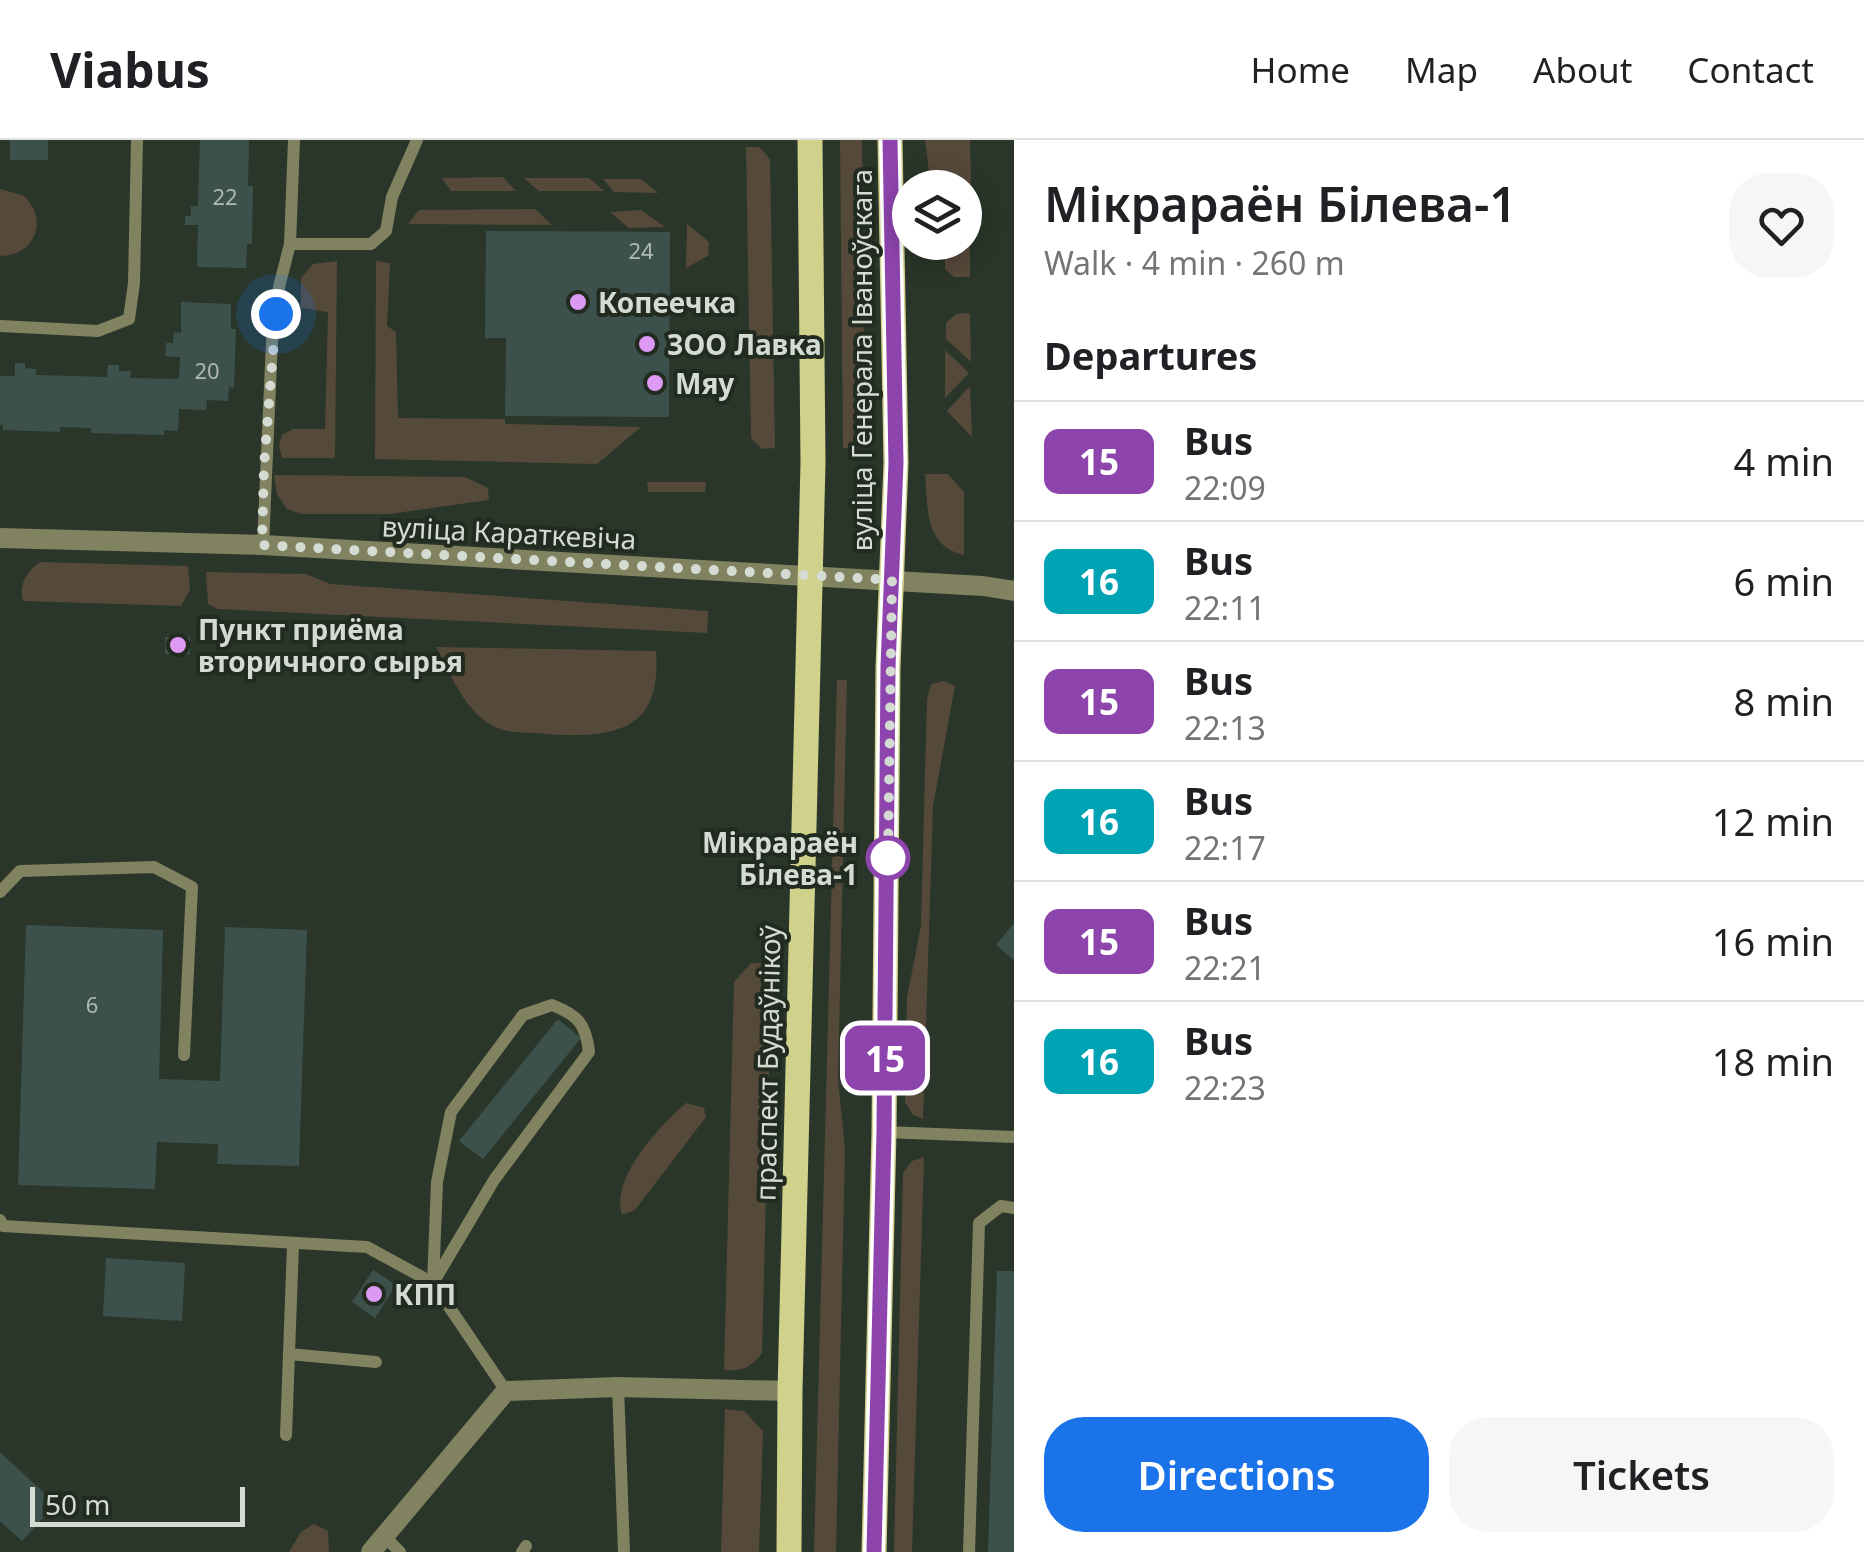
<!DOCTYPE html>
<meta charset="utf-8">
<style>
:root{--surface:#fff;--page:#f6f6f6;--text:#202124;--muted:#757577;--line:#e0e0e0;--accent:#1a73e8}
body{margin:0;font-family:"Noto Sans",sans-serif;background:var(--page);color:var(--text);height:100vh;display:flex;flex-direction:column;font-size:38px;white-space:nowrap}
*{box-sizing:border-box;margin:0}
p{font-size:32px;color:var(--muted)}
.icon{flex:none;width:55px;height:55px;fill:none;stroke:currentColor;stroke-width:2;stroke-linecap:round;stroke-linejoin:round}
.map{position:relative;flex:1;overflow:hidden}
.side{display:flex;flex-direction:column;background:var(--surface);width:850px}
.side>*{flex:none}
.badge{padding:0 20px;border-radius:15px;font-size:35px;line-height:65px}
.controls{position:absolute;left:892px;top:30px;display:grid;gap:20px}
.controls a{display:grid;place-items:center;width:90px;height:90px;border-radius:50%;background:var(--surface);box-shadow:0 5px 25px #0003;font-size:50px}
.scale{position:absolute;left:30px;bottom:25px;width:215px;box-sizing:border-box;padding-left:10px;border:5px solid #d4dbd3;border-top:0;font-size:28px;line-height:35px;white-space:nowrap;color:#d4dbd3;-webkit-text-stroke:8px #212b20;paint-order:stroke}
.you{position:absolute;width:50px;height:50px;margin:-25px;border:8px solid #fff;border-radius:50%;background:#1a73e8;box-shadow:0 0 0 15px #1a73e833}
.map>.badge{position:absolute;translate:-50% -50%;box-shadow:0 0 0 5px #fff}
h2{padding:0 30px;font-size:38px;line-height:90px}
.round{display:grid;place-items:center;flex:none;width:105px;height:105px;border-radius:40px;background:var(--page)}
.head{display:flex;align-items:center;justify-content:space-between;height:170px;padding:0 30px}
h1{font-size:48px;font-weight:600;line-height:75px}
.button{display:flex;gap:20px;margin-top:auto;padding:20px 30px}
.button a{flex:1;height:115px;border-radius:40px;background:var(--accent);color:#fff;font-size:40px;font-weight:600;line-height:115px;text-align:center}
.button a+a{background:var(--page);color:var(--text)}
ul{padding:0;list-style:none}
li{display:flex;align-items:center;gap:30px;height:120px;padding:0 30px;border-top:2px solid var(--line)}
li div{flex:1}
li b{display:block;font-size:38px}
li em{font-style:normal}
li .badge{min-width:110px;font-weight:700;text-align:center}
header{display:flex;align-items:center;gap:60px;box-sizing:border-box;height:140px;padding:0 50px;background:var(--surface);border-bottom:2px solid var(--line)}
header strong{font-size:48px}
nav{display:flex;gap:55px;margin-inline-start:auto;font-size:35px}
main{display:flex;flex:1;min-height:0}
.map>svg:first-child{display:block}
.green{fill:#55493a}
.building{fill:#3d514c}
.lines{fill:none;stroke-linecap:round;stroke-linejoin:round}
.service{stroke:#818260;stroke-width:12}
.minor{stroke:#818260;stroke-width:20}
.tertiary{stroke:#818260;stroke-width:20}
.primary{stroke:#d0d18b;stroke-width:25}
.line-casing{stroke:#fff;stroke-width:22}
.line{stroke:#8e44ad;stroke-width:15}
.walk{stroke:#d4dbd3;stroke-width:10;stroke-dasharray:0 18}
.poi-dot{fill:#dd99f3;stroke:#212b20;stroke-width:4}
.stop-dot{fill:#fff;stroke:#8e44ad;stroke-width:5}
.labels{text-anchor:middle;dominant-baseline:central;stroke-width:8;stroke-linejoin:round;paint-order:stroke}
.number-label{font-size:22px;fill:#aeb8b1}
.poi-label{font-size:28px;font-weight:bold;fill:#d4dbd3;stroke:#212b20;text-anchor:start}
.street-label{font-size:28px;fill:#d4dbd3;stroke:#212b20}
.stop-label{font-size:28px;font-weight:bold;fill:#d4dbd3;stroke:#212b20;text-anchor:end}
</style>
<header>
<strong>Viabus</strong>
<nav><a>Home</a><a>Map</a><a>About</a><a>Contact</a></nav>
</header>
<main>
<div class="map">
<svg width="1014" height="1412" viewBox="0 0 1014 1412">
<rect width="100%" height="100%" fill="#2a362a"/>
<g class="green">
<path d="M840,0H862L865,308H843Z"/>
<path d="M925,0H970L971,44L965,50L931,47Z"/>
<path d="M746,7H759L770,19L775,308L762,309L751,298Z"/>
<path d="M503,37L516,51H451L442,38Z"/>
<path d="M524,38H589L604,51H539Z"/>
<path d="M603,39H641L658,53L614,52Z"/>
<path d="M0,49L24,56C49,80 35,116 0,116Z"/>
<path d="M970,63V137H954L945,129V103L965,102V68Z"/>
<path d="M535,69L552,85L408,84L419,70Z"/>
<path d="M641,70L665,87L629,88L610,72Z"/>
<path d="M687,84L709,102L708,116L686,128Z"/>
<path d="M337,121L335,318H282L279,306L282,295L293,289H325L328,172L301,168V138L313,124Z"/>
<path d="M376,121L390,123L387,186L396,192L398,278L505,279V284L641,287L597,324L375,319Z"/>
<path d="M970,173L971,222L946,199V183L956,174Z"/>
<path d="M945,210L969,233L945,258Z"/>
<path d="M970,246L972,297L947,271Z"/>
<path d="M925,334H948L964,352V415C924,406 928,368 925,334Z"/>
<path d="M274,335L465,337L488,348L489,360L389,374H302L287,369L277,354Z"/>
<path d="M647,342H706L705,352H648Z"/>
<path d="M40,422L188,426L190,450L181,466L23,461C19,444 26,432 40,422Z"/>
<path d="M206,432L306,434L330,444L708,471L707,493L218,469L208,464Z"/>
<path d="M436,507L656,511C662,593 613,598 546,594C531,592 507,594 493,586C464,570 451,535 436,507Z"/>
<path d="M837,540H847L838,939L845,1008L836,1412H814Z"/>
<path d="M944,541L955,546L933,666L923,979L913,975L905,962L907,858L921,785L927,559L931,544Z"/>
<path d="M751,823H761L762,890L769,934L762,1213C750,1229 742,1231 724,1230L734,842Z"/>
<path d="M686,963L704,968L706,977L635,1070L622,1075C610,1037 660,986 686,963Z"/>
<path d="M924,1017L912,1412H894L903,1033L912,1021Z"/>
<path d="M725,1269L744,1271L763,1291L759,1412H721Z"/>
<path d="M314,1384L328,1391L329,1412H289L301,1392Z"/>
</g>
<g class="building">
<rect x="10" y="0" width="38" height="20"/>
<path d="M200,0H249L248,46H253L252,104H247L246,128L197,127L198,85H185V76H191V66H198Z"/>
<path d="M486,91L670,92L669,277L505,276L506,198H485Z"/>
<path d="M181,162L231,164V189H236L234,248L229,247L228,261L207,260L206,270L179,269L178,291L164,290V295L91,293V288L60,287V292L3,290V285H0V236H15V223H25V228L36,229V235L107,237L108,225H119V231H131L130,238L179,239L180,217L165,216L166,203H173L174,192L181,193Z"/>
<rect x="165" y="497" width="25" height="17"/>
<path d="M1014,783V820L996,805Z"/>
<path d="M26,785L163,790L159,939L220,941L225,787L307,790L299,1026L217,1024L218,1004L157,1002L155,1049L18,1045Z"/>
<path d="M558,879L581,898L483,1019L459,1001Z"/>
<path d="M106,1118L185,1123L182,1181L103,1176Z"/>
<path d="M373,1130L396,1145L375,1178L352,1162Z"/>
<path d="M997,1131H1014V1412H988Z"/>
<path d="M0,1312L56,1364L22,1401L0,1381Z"/>
</g>
<g class="lines">
<g class="service">
<path d="M290,104H371L386,91L392,57L417,0"/>
<path d="M0,186L98,191L129,179L134,143L137,0"/>
<path d="M263,405L272,201L279,147L290,104L294,0"/>
<path d="M0,752L20,731L154,727L192,747L184,915"/>
<path d="M552,865C578,875 586,884 589,912L494,1040L433,1143L437,1042L451,972L523,875Z"/>
<path d="M884,992L1014,997"/>
<path d="M0,1080L3,1086L367,1107L433,1143L506,1251"/>
<path d="M289,1214L376,1222"/>
<path d="M618,1247L624,1412"/>
<path d="M286,1295L293,1105"/>
<path d="M384,1396L400,1412"/>
<path d="M522,1412L526,1406"/>
<path d="M969,1412L979,1083L1001,1066L1014,1068"/>
</g>
<path class="minor" d="M371,1412L506,1251L618,1247L790,1251"/>
<path class="tertiary" d="M0,398L263,405L983,446L1014,451"/>
<g class="primary">
<path d="M789,1412L790,1251L813,323L810,0"/>
<path d="M874,1412L884,992L888,527L896,323L890,0"/>
</g>
</g>
<g class="lines">
<g class="line-casing">
<path id="line" d="M874,1412L884,992L888,527L896,323L890,0"/>
</g>
<use href="#line" class="line"/>
<path class="walk" d="M276,174L264,326L262,405L892,440L888,718"/>
</g>
<g class="poi-dot">
<circle cx="578" cy="162" r="10"/>
<circle cx="647" cy="204" r="10"/>
<circle cx="655" cy="243" r="10"/>
<circle cx="178" cy="505" r="10"/>
<circle cx="374" cy="1154" r="10"/>
</g>
<circle class="stop-dot" cx="888" cy="718" r="20"/>
<g class="labels">
<g class="number-label">
<text x="225" y="56">22</text>
<text x="641" y="110">24</text>
<text x="207" y="230">20</text>
<text x="92" y="864">6</text>
</g>
<g class="poi-label">
<text x="598" y="162">Копеечка</text>
<text x="667" y="204">ЗОО Лавка</text>
<text x="675" y="243">Мяу</text>
<text x="198" y="489">Пункт приёма<tspan x="198" dy="32">вторичного сырья</tspan></text>
<text x="394" y="1154">КПП</text>
</g>
<g class="street-label">
<text transform="translate(861 220) rotate(-90)">вуліца Генерала Іваноўскага</text>
<text transform="translate(509 392) rotate(3)">вуліца Караткевіча</text>
<text transform="translate(767 923) rotate(-89)">праспект Будаўнікоў</text>
</g>
<g class="stop-label">
<text x="858" y="702">Мікрараён<tspan x="858" dy="32">Білева-1</tspan></text>
</g>
</g>
</svg>
<div class="controls">
<a><svg class="icon" aria-label="layers" viewBox="0 0 24 24"><path d="M12 4l9 5-9 5-9-5zM3 14l9 5 9-5"/></svg></a>
</div>
<div class="scale">50 m</div>
<div class="you" style="left:276px;top:174px"></div>
<b class="badge" style="left:885px;top:918px;background:#8e44ad;color:#fff">15</b>
</div>
<section class="side">
<div class="head"><div><h1>Мікрараён Білева-1</h1><p>Walk · 4 min · 260 m</p></div><a class="round"><svg class="icon" aria-label="heart" viewBox="0 0 24 24"><path d="M12 20l-8-8c-3-5 5-10 8-4 3-6 11-1 8 4z"/></svg></a></div>
<h2>Departures</h2>
<ul>
<li><span class="badge" style="background:#8e44ad;color:#fff">15</span><div><b>Bus</b><p>22:09</p></div><em>4 min</em></li>
<li><span class="badge" style="background:#00a3b4;color:#fff">16</span><div><b>Bus</b><p>22:11</p></div><em>6 min</em></li>
<li><span class="badge" style="background:#8e44ad;color:#fff">15</span><div><b>Bus</b><p>22:13</p></div><em>8 min</em></li>
<li><span class="badge" style="background:#00a3b4;color:#fff">16</span><div><b>Bus</b><p>22:17</p></div><em>12 min</em></li>
<li><span class="badge" style="background:#8e44ad;color:#fff">15</span><div><b>Bus</b><p>22:21</p></div><em>16 min</em></li>
<li><span class="badge" style="background:#00a3b4;color:#fff">16</span><div><b>Bus</b><p>22:23</p></div><em>18 min</em></li>
</ul>
<div class="button"><a>Directions</a><a>Tickets</a></div>
</section>
</main>
